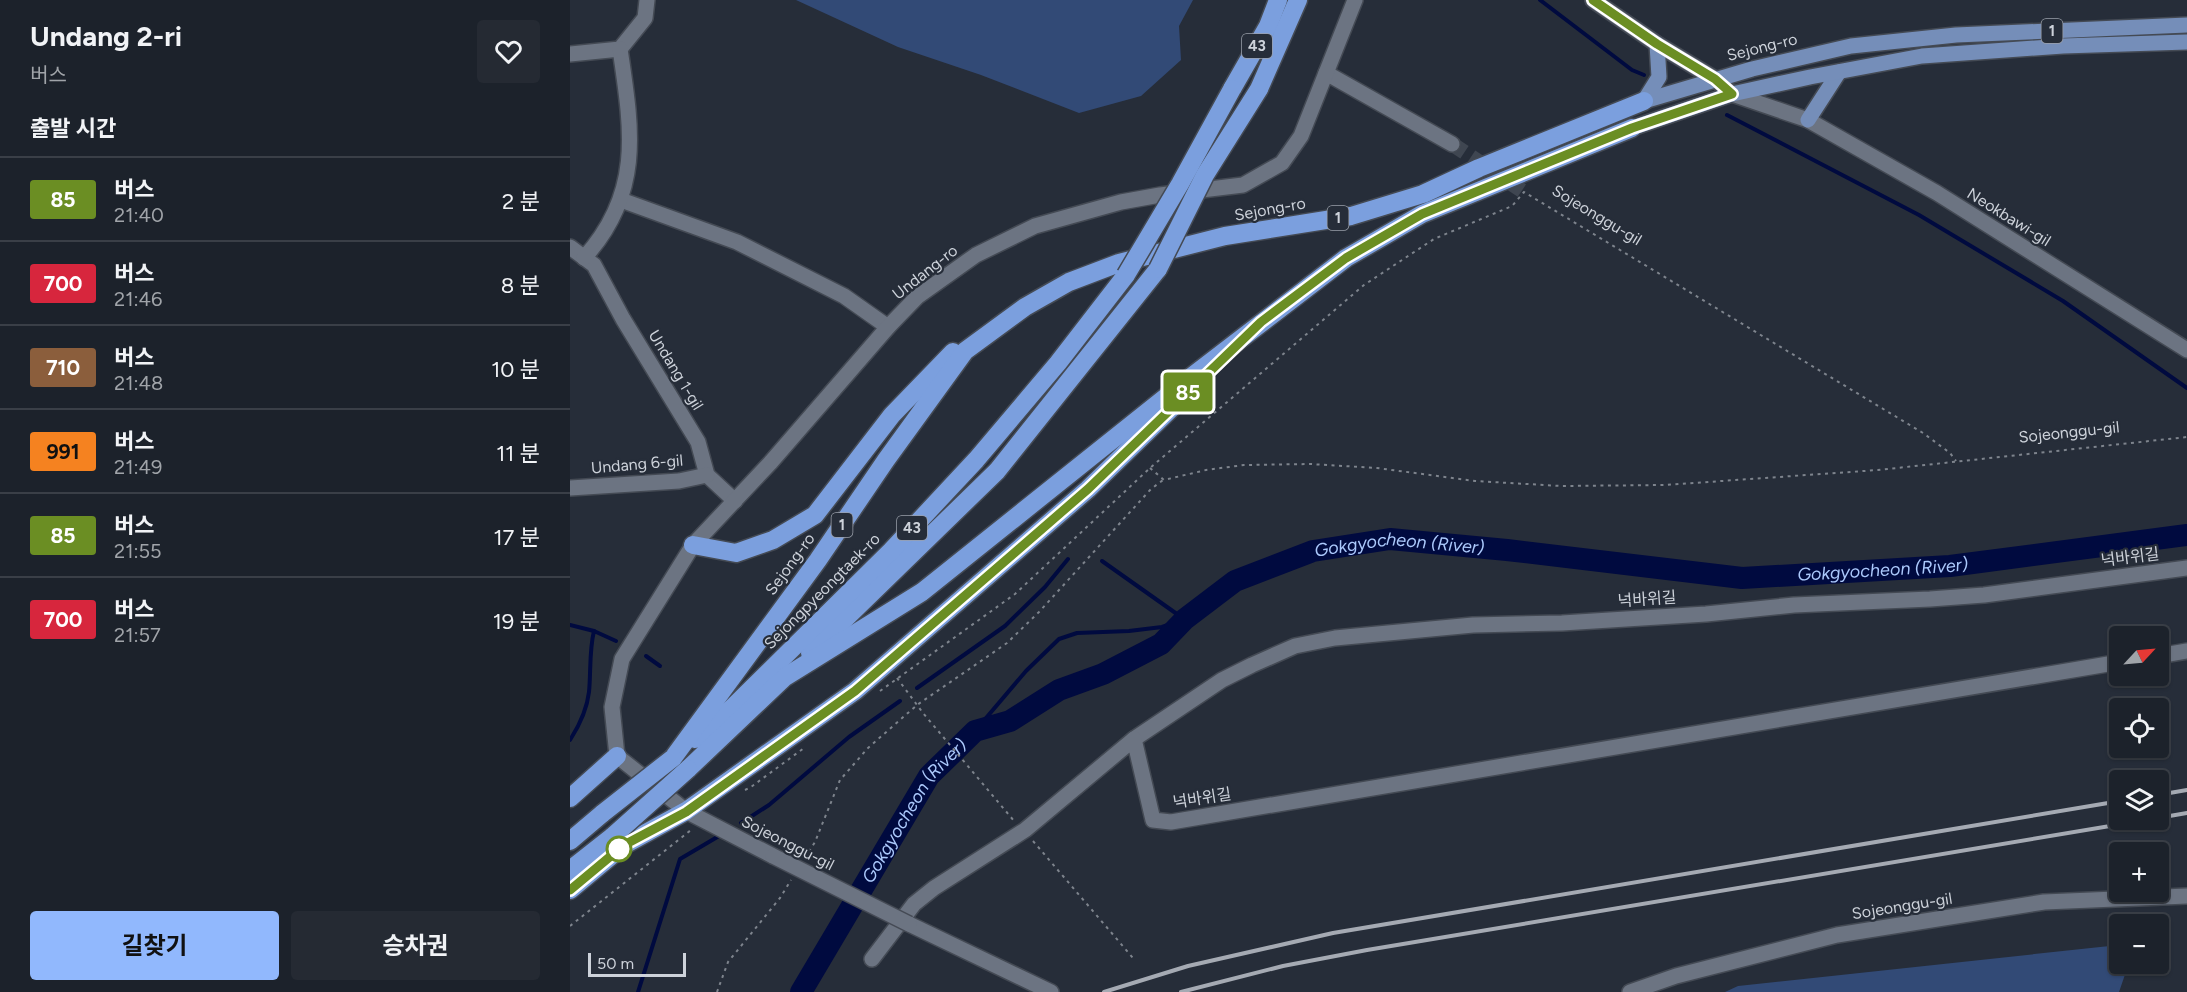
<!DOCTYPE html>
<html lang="ko">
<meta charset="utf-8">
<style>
:root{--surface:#1c222b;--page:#252a33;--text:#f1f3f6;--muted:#a0a4a9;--line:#3a3f47;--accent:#91b8fd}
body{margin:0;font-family:Figtree,"Noto Sans KR",sans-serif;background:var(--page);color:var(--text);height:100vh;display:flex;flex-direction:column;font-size:22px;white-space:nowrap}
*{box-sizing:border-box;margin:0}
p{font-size:20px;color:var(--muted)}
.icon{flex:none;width:33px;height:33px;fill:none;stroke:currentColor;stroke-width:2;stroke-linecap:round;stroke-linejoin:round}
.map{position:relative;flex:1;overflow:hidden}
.drawer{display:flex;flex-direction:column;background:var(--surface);width:570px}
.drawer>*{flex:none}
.badge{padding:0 12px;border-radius:4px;font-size:21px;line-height:39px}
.needle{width:39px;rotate:64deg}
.controls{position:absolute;left:1539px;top:626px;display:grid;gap:12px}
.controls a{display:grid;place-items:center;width:60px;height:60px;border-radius:6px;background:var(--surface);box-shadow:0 2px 4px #0004,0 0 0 2px var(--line);font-size:30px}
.scale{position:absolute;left:18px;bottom:15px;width:98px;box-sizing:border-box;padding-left:6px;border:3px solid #cdd2da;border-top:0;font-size:16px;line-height:21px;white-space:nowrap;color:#cdd2da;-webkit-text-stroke:4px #262d39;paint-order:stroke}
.map>.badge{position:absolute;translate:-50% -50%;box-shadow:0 0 0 3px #fff}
h2{padding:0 30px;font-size:22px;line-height:54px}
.round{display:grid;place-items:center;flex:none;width:63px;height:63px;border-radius:6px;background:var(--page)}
.head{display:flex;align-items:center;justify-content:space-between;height:102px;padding:0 30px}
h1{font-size:28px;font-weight:700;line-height:45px}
.action{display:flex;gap:12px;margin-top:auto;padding:12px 30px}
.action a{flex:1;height:69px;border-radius:6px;background:var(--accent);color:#111;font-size:24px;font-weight:700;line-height:69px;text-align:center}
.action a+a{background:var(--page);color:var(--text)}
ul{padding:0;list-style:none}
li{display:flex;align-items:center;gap:18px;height:84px;padding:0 30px;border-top:2px solid var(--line)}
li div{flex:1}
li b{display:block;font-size:22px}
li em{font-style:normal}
li .badge{min-width:66px;font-weight:700;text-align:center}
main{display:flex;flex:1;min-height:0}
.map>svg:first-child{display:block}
.green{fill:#324a76}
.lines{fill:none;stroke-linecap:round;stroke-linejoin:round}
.stream{stroke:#000a3f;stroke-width:4}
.river{stroke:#000a3f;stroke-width:22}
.minor-tunnel{stroke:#3f4651;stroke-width:15;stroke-dasharray:15 8;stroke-linecap:butt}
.minor-casing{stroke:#444a54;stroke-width:18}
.major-casing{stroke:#444a54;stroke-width:18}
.highway-casing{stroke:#444a54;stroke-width:21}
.path{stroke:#7e848d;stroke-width:2;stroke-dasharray:3 4.5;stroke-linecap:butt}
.minor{stroke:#6c7482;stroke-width:15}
.major{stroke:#758eb9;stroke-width:15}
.highway{stroke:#7b9fde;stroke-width:18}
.rail{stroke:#a5aab3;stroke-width:4}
.minor-bridge-casing{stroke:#444a54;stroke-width:18;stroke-linecap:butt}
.highway-bridge-casing{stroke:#444a54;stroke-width:21;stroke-linecap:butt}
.minor-bridge{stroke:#6c7482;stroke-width:15}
.highway-bridge{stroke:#7b9fde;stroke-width:18}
.line-casing{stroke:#fff;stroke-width:14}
.line{stroke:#6b8e23;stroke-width:9}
.stop-dot{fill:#fff;stroke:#6b8e23;stroke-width:3}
.labels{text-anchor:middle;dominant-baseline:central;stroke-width:4.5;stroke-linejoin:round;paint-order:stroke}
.shield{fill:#262d39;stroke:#9ba0aa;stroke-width:1.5}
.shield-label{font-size:15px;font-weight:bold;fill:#cdd2da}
.street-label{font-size:16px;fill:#cdd2da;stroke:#262d39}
.water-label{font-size:18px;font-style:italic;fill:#abc9fc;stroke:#262d39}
</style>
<main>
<section class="drawer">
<div class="head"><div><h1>Undang 2-ri</h1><p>버스</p></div><a class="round"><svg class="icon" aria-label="heart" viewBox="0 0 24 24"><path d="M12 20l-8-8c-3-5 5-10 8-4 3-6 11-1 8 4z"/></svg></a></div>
<h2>출발 시간</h2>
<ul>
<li><span class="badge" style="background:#6b8e23;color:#fff">85</span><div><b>버스</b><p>21:40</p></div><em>2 분</em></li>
<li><span class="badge" style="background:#d7263d;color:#fff">700</span><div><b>버스</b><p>21:46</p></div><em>8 분</em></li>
<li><span class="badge" style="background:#8b5e3c;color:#fff">710</span><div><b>버스</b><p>21:48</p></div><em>10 분</em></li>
<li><span class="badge" style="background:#f58220;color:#111">991</span><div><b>버스</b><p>21:49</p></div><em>11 분</em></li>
<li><span class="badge" style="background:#6b8e23;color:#fff">85</span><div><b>버스</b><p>21:55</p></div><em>17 분</em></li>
<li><span class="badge" style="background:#d7263d;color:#fff">700</span><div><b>버스</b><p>21:57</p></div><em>19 분</em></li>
</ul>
<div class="action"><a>길찾기</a><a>승차권</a></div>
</section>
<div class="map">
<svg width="1617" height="992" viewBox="0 0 1617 992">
<rect width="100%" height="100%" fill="#262d39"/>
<g class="green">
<path d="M226,0H623L609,26L611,60L571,96L509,113L411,75L328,47Z"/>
<path d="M1549,945L1550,963H1559L1549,992H1155L1168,986Z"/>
</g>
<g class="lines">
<g class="stream">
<path d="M970,0L1062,70L1074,75"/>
<path d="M1157,115L1349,215L1493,301L1617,388"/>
<path d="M532,561L614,619"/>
<path d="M0,625L24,631"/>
<path d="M76,656L90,666"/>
<path d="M347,688L435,626L475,587L498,559"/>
<path d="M405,731L456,671L489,639L507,633L559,631L592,627L615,619"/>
<path d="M0,740C9,726 17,709 19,692C21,672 19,651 24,631L46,641"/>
<path d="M171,823L199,805L279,737L330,701"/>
<path d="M68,992L110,859L149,836"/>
</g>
<path class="river" id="s1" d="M231,992L359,776L405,731L440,721L489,690L533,674L591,644L615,619L665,581L743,551L820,539L937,550L1172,578L1380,566L1617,535"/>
<path class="minor-tunnel" d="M882,144L954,192"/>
<g class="minor-casing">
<g id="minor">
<path d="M1023,0L1087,44L1145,79L1162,94L1238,120L1367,193L1617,350"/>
<path d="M0,54L50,49L75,18L77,0"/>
<path d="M756,73L882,144"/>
<path d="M51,200L167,242L274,296L318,327"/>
<path d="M0,247L24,265L53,319L128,442L137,475L165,501"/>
<path d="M14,258C73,193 62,130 50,49"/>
<path d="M0,488L109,481L137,475"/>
<path d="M1588,656L1617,651"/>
<path d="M564,739L652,680L682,665L725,646L765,638L903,625L992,623L1136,614L1224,605L1360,599L1414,595L1617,568"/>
<path d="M203,856L116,811L47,756L42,707L52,659L123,545L201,462L318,327L347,297L406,255L465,226L551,202L590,195L673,185L712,163L731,136L785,0"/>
<path d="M339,924L481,992"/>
<path d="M302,959L344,904L364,888L455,830L564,739L583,820L601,822L1550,662"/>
<path d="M1060,992L1106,976L1267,935L1474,902L1617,896"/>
</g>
</g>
<g class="major-casing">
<g id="major">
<path d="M1074,101L1182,69L1281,46L1386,35L1617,25"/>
<path d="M1074,101L1089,77L1087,44"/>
<path d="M1238,120L1269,72"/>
<path d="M1062,128L1162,94L1240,77L1352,56L1493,46L1617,42"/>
</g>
</g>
<g class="highway-casing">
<g id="highway">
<path d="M662,89L698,26L708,0"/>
<path d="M689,89L728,0"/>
<path d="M123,545L166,553L203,540L245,515L322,415L383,352"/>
<path d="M240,653L427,471L588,269"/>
<path d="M125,739L161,709L321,551L406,460L488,363L556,275"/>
<path d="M103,758L248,560L316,460L395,351L455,307L499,282L549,263L655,236L781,216L853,194L909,168L1074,101"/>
<path d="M118,769L215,677L352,592L621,377L776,258L852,214L1062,128"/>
<path d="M0,798L47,756"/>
<path d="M0,841L33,813"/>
<path d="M0,870L43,836"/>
<path d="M0,890L54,845L116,811L285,691L518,489L618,392"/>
</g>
</g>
<g class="path">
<path d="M580,468L594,480L636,470L674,465L740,464L807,468L905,481L991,486L1095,485L1308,470L1617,437"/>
<path d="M327,678L353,713L445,822"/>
<path d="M310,691L445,594L580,468L794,285L864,239L942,206L954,192L1353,433L1380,453L1386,461"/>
<path d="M175,790L181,787L234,748"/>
<path d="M463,841L563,958"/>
<path d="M235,858L245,842L270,780L298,748L347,705L437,643L469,612L581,489L593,480"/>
<path d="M0,926L121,830"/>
<path d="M147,992L158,962L210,898L221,880"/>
</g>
<use href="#minor" class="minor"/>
<use href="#major" class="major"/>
<use href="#highway" class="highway"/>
<g class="rail">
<path d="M1588,795L1617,790"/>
<path d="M1588,818L1617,813"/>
<path d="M534,992L618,966L763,933L1550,801"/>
<path d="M611,992L713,966L797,950L1582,819"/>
</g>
<g class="minor-bridge-casing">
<path id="minor-bridge" d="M203,856L339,924"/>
</g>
<g class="highway-bridge-casing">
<g id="highway-bridge">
<path d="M588,269L635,175L689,89"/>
<path d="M556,275L610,184L662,89"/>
<path d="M33,813L103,758"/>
<path d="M43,836L118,769"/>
</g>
</g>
<use href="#minor-bridge" class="minor-bridge"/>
<use href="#highway-bridge" class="highway-bridge"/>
</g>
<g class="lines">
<g class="line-casing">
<path id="line" d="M0,890L54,845L116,812L285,691L518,489L691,322L776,258L852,214L1062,128L1162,94L1145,79L1087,44L1023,0"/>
</g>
<use href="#line" class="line"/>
</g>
<circle class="stop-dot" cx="49" cy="849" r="12"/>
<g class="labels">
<g class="shield">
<rect x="1471.5" y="19" width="21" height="24" rx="4.5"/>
<rect x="672" y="34" width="30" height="24" rx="4.5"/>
<rect x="757.5" y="206" width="21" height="24" rx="4.5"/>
<rect x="261.5" y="513" width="21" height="24" rx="4.5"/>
<rect x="327" y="516" width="30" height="24" rx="4.5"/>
</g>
<g class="shield-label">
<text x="1482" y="31">1</text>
<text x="687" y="46">43</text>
<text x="768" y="218">1</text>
<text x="272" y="525">1</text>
<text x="342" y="528">43</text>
</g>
<g class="street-label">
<text transform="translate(1192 47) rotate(-14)">Sejong-ro</text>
<text transform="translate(700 209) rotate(-10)">Sejong-ro</text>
<text transform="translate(1027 215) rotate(31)">Sojeonggu-gil</text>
<text transform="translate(1439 217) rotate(32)">Neokbawi-gil</text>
<text transform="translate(355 272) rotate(-38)">Undang-ro</text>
<text transform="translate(106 370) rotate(59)">Undang 1-gil</text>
<text transform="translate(1499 432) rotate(-6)">Sojeonggu-gil</text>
<text transform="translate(67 464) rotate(-5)">Undang 6-gil</text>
<text transform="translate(1560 557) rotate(-7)">넉바위길</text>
<text transform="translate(220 564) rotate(-54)">Sejong-ro</text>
<text transform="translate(252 591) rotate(-45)">Sejongpyeongtaek-ro</text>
<text transform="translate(1077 599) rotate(-4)">넉바위길</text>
<text transform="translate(632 798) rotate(-9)">넉바위길</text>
<text transform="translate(218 843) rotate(27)">Sojeonggu-gil</text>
<text transform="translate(1332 906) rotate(-9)">Sojeonggu-gil</text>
</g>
<g class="water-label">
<text stroke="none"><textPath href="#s1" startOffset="790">Gokgyocheon (River)</textPath></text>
<text stroke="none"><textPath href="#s1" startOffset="1276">Gokgyocheon (River)</textPath></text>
<text stroke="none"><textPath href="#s1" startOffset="214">Gokgyocheon (River)</textPath></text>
</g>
</g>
</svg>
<div class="controls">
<a><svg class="needle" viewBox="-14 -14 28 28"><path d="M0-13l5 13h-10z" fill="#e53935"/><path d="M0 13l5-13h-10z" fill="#a0a4a9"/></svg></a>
<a><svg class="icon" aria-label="locate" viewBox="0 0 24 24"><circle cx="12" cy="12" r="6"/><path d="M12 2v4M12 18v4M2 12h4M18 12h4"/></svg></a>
<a><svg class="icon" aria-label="layers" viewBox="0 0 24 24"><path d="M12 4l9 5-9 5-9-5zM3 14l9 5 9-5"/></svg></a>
<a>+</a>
<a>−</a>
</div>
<div class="scale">50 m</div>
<b class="badge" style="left:618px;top:392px;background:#6b8e23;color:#fff">85</b>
</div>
</main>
